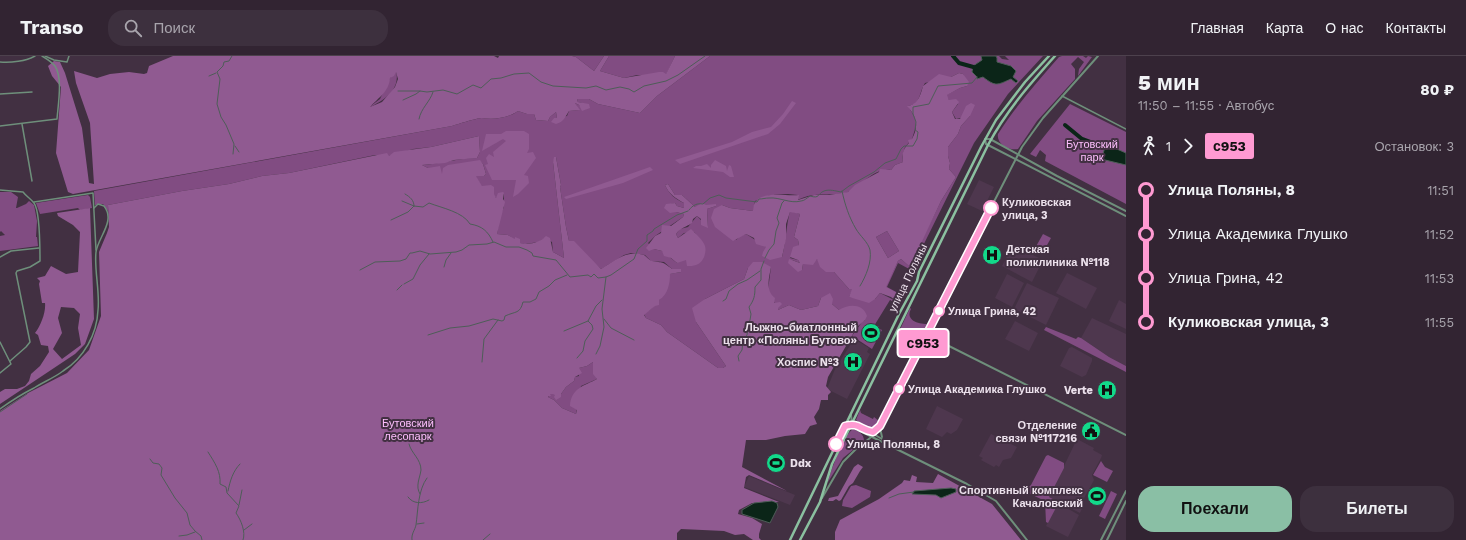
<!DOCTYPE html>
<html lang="ru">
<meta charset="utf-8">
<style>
:root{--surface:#322432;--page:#3d303e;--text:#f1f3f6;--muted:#a8a4ac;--line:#4d414d;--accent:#8abfa5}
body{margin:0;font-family:"Work Sans",sans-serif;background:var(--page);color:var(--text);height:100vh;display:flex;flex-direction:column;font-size:15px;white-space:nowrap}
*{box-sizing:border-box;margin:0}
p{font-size:13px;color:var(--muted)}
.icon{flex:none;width:22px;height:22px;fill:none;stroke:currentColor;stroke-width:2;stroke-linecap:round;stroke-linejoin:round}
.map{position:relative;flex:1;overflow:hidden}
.drawer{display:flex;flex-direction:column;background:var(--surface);width:340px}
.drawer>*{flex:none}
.badge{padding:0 8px;border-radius:3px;font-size:14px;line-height:26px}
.map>.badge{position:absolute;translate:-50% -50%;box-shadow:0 0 0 2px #fff}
.legs{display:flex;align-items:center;gap:6px;height:44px;padding:0 12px;font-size:13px}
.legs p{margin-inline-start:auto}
.overview{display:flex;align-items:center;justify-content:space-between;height:68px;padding:0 12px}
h1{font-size:22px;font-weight:800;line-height:30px}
.primary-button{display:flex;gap:8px;margin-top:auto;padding:8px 12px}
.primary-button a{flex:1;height:46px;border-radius:16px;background:var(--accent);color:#111;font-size:16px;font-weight:800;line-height:46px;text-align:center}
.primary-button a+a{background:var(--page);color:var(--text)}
ul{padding:0 12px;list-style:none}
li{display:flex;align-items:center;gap:14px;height:44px;font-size:15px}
li i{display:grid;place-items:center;width:6px;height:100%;margin:0 5px;background:currentColor}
li i::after{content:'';width:10px;height:10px;margin:-5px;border:3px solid;border-radius:50%;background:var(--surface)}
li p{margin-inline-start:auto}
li:first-child i{background:linear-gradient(#0000 50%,currentColor 0)}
li:last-child i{background:linear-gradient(currentColor 50%,#0000 0)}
header{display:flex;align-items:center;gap:24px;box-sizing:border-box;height:56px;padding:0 20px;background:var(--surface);border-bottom:1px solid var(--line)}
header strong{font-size:19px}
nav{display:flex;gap:22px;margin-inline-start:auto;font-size:14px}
.search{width:280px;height:36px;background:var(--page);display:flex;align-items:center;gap:10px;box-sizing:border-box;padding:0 14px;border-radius:16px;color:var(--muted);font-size:15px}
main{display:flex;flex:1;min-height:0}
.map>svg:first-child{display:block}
.built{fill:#4e374e}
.green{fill:#814c82;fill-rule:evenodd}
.forest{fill:#905a91;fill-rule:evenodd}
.water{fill:#0b2518;stroke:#4e5d58}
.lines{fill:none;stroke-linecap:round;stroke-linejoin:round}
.stream{stroke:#4e5d58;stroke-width:1}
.river{stroke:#0b2518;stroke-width:4}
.minor{stroke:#6e8f7b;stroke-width:1.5}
.tertiary{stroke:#6e8f7b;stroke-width:2}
.secondary{stroke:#8bc0a0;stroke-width:2.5}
.line-1-casing{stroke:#fff;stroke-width:9}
.line-1{stroke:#ff9ad2;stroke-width:6}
.stop-1-dot{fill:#fff;stroke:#ff9ad2;stroke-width:2}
.labels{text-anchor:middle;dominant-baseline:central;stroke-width:4;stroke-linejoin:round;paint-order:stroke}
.park-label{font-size:11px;fill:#febffe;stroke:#423042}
.stop-label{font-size:11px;font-weight:bold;fill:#ece1ec;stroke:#423042;text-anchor:start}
.poi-label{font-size:11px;font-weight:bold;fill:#ece1ec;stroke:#423042;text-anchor:end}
.street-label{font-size:11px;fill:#ece1ec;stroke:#423042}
</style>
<header>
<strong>Transo</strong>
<div class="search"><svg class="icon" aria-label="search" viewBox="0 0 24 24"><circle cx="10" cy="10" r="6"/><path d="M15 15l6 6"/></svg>Поиск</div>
<nav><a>Главная</a><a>Карта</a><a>О нас</a><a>Контакты</a></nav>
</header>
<main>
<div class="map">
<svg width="1126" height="484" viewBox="0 0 1126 484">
<rect width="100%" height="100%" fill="#423042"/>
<g class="built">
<path d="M979,124L994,131L982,155L967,148Z"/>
<path d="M1013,189L1043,204L1032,226L1002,210Z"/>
<path d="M1067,217L1097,232L1086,253L1056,237Z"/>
<path d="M1007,218L1024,227L1012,251L995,242Z"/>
<path d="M1027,227L1059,242L1046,269L1014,253Z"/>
<path d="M1119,244L1126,248V273L1109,265Z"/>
<path d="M1092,262L1126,278V310L1109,301L1081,282Z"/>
<path d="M1015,265L1038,277L1029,295L1005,283Z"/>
<path d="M854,283L869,292L867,296L870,298L847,343L827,333L835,313Z"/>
<path d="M1072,291L1092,302V305L1086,319L1082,321L1060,310L1069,292Z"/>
<path d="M937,350L963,363L957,374L951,378L947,376L942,381L926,373Z"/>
<path d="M991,378L1017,391L1011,402L1003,404L999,411L996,409L994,411L981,404L983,402L979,400Z"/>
<path d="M1077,383L1094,392L1093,394L1102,399L1101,402L1092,419L1094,424L1083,444V450L1080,457L1049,441Z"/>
<path d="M749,420L795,439L790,449L744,431Z"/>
<path d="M1058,447L1079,459L1068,481L1046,470Z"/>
</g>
<g class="green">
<path d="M572,0H604L594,15L576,1Z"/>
<path d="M609,0H675L666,19H637L624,22L600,15Z"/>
<path d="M710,0H999L1002,3L1009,4L1005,0H1043L1008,38L974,87L911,214L898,207L887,231L900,238L896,247L890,244L874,270L882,274L872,293L852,280L862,266L865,264L839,254L832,248L821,242L818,250L801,254L789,249L778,254L768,234L771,211L748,212L744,223L705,243L696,266L726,310L723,312H718L667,276L661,269L646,262L644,258C647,255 651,254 654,250C661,242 670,229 669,218L681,216L672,213L664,206L651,205L645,199L631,197L624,199L601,213L569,185L566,171L560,131L561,129L556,101L553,106L564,202L553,196L552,186L544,182L539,186L525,188L520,187L508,179L497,178L500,160L504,151V137L496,142C492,138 489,131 482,131L476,121V120H484L486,118L483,108L480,105L470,107L442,119L422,109C440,108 458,102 477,102L480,96L479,80L431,91L413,93L389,100L375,99L289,117L262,120L229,128L182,135L108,149V155L103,148L95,149L94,135L452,70C458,68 478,62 482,62C495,64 508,62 518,55L527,58H534L536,64L548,65L550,61L556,56L557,62L553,63L567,60L569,55L579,54L575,47L579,49L584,54L587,52L582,47L578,46L577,44L578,43H589L598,48L640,57L657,40ZM959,17L963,18L967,30L960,32L946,39L949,44L958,48L952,56L956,63L970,60L961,70L958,78L948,91V100L950,107L949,113L956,121L941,145L909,210L901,203L898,205L885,231L896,245L880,237L875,243L849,241L853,233H849L834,216L817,203L803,208L802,214L792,204L800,207L798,204L790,202L799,189L798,184L794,181L800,158L790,155C786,171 786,186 782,201L746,178L740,180L736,184L722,149L730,152L753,155L755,145C766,139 777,138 788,138C792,138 794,139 798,139L797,144C802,142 809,139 815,139C823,138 842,139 848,136C863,129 873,112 891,114L895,109L903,106L902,101L905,91L912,83L916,70L917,65L908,50C921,48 919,36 925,27L951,21ZM668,128L675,139H682L695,151L716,150L707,153L708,171L697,160L688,171L680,173L676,178L678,182L684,177L694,176L698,181L677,207L662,195L654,193L648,187L655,180L683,161L684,158L676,156L671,148L675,147L677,150L684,152V147C675,143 669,138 665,129Z"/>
<path d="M1062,0H1083L1086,2L1088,0L1092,1L1078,20L1079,13L1084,6L1078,1L1071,8L1075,13V23L1037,65L1018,93C1010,95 996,88 998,78C1016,50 1037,26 1059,1Z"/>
<path d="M396,15C401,34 383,45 368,52L380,43L390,22Z"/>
<path d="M1070,48L1126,76V148L1045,105L1046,99L1040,94L1036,101L1030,98Z"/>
<path d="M0,136H11L18,141L16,152H17L26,148L29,145L34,149L37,165L36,181H37L38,190L0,195V180L5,179L1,175L0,176Z"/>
<path d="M88,139L90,141L92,152L80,154L78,152L40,158L36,147Z"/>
<path d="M887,175L899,195L888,202L876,181Z"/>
<path d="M1043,178L1051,182L1042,198L1034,194Z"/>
<path d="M910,252L911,253C905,264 918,268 927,268L916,292L912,287L914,281L903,276L900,281L897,280Z"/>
<path d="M1046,271L1076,283L1078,281L1081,282L1109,301L1126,310V316L1044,274Z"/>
<path d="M593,306V314L597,323L581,330L576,358L562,352L554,344L548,341L550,336L544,331L545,328L551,329L559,325L557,330L561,338L566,331L574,325L575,321L579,320V312L587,310Z"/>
<path d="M860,354L861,357L873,363L874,361L879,365L874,373L870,374L856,364Z"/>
<path d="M853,373C859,375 864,378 864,385L843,402L828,426C830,416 845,377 853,373Z"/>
<path d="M1048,399L1064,407V412L1049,441L1059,446L1048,467L1046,466L1045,445L1024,435L1031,429L1046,400Z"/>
<path d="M1101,405L1105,411L1113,415L1107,426L1093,419Z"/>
<path d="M856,429L871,435L870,441L852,452L842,450L843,444L851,430Z"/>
<path d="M1111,435L1117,438L1105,463L1099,460Z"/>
</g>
<g class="forest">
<path d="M173,0H494L498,2L499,0H572L576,1L594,15L604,0H609L600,15L624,22L659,16H663L666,18L675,0H710L657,40L640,57L598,48L589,43H578L577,44L578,46L589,48L590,52L582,55L579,49L575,47L580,54L569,55C565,61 564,66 556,68L551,66L554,62H557L556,56L550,61L548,65L536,64L534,58H527L518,55C508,62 494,64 482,62C477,62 458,68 452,70L73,138L68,136L56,97L61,31L52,20L48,10L54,5L60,6L65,17L82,72L89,127L94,128L90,67L76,27L74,15L97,22L110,18L129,16L144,18L147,17L149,10ZM396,16L398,23L395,31L382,46L370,51C378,42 389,36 390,22L394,20Z"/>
<path d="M959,17L963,18L969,26L967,30L960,32L947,39L949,44L956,43L959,46L952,56L955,63H960L966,50L971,47L975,49L970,60L961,70L958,78L948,91V100L950,107L949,113L956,121L941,145L910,211L901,203L898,205L886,231L899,238L896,245L891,241L880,237L875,243L869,247L849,241L852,233H849L834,216H826L820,211L817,203L813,209L803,208L802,214L798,216L788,207L789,203L800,207L798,204L790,201L793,191L799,189L798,184L794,181L800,158L790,156L786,168V183L782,201L770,204L762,200L763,196L766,191L756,188L754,182L746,178L733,185L715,171L711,162L714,153L722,149L730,152L753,155C753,132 784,141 799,139L798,144L814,139H829L848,136L855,129L879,116L880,113L891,114L895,109L903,106C901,98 904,92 909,87L908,84L912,83C919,70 917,61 907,50C918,49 921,38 923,30L939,18L951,21ZM887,175L899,195L888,202L876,181Z"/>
<path d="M792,45L796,47L780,68L768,78L680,108L675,104L732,86L752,76L771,71L783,58Z"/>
<path d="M506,75H524L529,78V93L527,97L533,96L536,102L524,119L528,120L529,127L518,138L513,141L516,124H492L485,109L488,108L486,102L489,98L494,101L493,96L506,85L503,83L482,95L486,78H501Z"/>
<path d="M479,80L480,96L477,102L454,104L445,107L422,109L428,112L440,110L442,118L443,112L448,109L480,104L483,108L486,118L484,120H476L482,130L491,129L494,131V138L496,142L498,137L503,136L504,137L503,143L505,146L497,178L508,179L515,183V181L520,183V187C530,189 539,187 546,180L550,182L553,196L564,202L553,106L554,101H556L561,129L560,131L566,171L569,185H574L601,213C614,205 628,193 644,199C647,201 649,204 652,205C663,207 662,205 672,213H681V216L670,218C670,227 668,239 659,244V249L655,250L644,259L646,262L661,269L667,276L718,312H723L726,310L696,266L692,252L705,243L744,223L748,212L753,206H762L771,211C769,222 765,234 775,242L774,247L780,246L782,248L778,252V254L789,249L801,254L818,250L821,242L830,237L833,243L832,248L839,254C848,248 863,247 867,260L865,264L857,271L828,321L826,330L831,336L828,339V344H821L819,353L814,361L817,368L810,370L805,378L785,380L766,384H746L742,411L787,435L749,419L746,421L744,432L779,446L752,447L739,454L738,458L752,462L762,468L759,478V482L761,484H753L744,478L735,479L724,475L681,473L677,477V484H0V355L28,337L67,317L89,294L101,260L99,196L107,177L109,171L108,149L182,135L229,128L262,120L289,117L387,97L389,100L394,96L431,91ZM593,306V318L597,323C584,330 571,332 570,350L577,354L576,358L562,352L554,344L548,341V340H551L550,338H553L555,339L554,341L556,344L561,341V338L566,331L574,325L575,321L582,317L579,312L587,310Z"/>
<path d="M715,104L726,110L727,115L729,109L731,110L734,121H730L723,116L693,112L696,110H701L707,108L711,112V109Z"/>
<path d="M650,111L653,114L623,127L566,143L564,141Z"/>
<path d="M668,128L675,139H682L695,151L702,147L706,149L716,148V150L707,153L708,172L701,169V163L697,160L693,163L692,167C686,171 680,172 676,178L678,182L691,173C696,178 703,184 705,190C707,197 703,207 696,209C694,210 689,210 687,210L686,204L677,207L671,202L664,200L662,195L654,193L649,195L646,192L655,180L661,177L662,169L671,170L683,161L684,158L676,156L670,157L664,152L666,148L675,147L677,150L684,152V147C675,142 669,138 665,129Z"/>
<path d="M90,152L94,263L85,288L75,298L0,348V336L5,333H17L25,330L29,325L31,318L40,310L49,296L48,290L41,289L38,279L35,277C41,269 46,256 45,247H42L39,228L40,225L37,222L45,220L51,210L66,218L78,216L80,176L73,169L58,160L57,157ZM61,251L74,252L80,258L78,272L81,289L62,303L53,293L62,277L58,262Z"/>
<path d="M858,408L863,411L860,415L853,427L849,430L841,444L839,445L836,443L833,445H828L829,442L838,440L854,411Z"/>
<path d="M938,418L992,448L1021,484H835V476L840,464L879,443L902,427L904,424L910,425L912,419L917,421L916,426L933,427Z"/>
</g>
<g class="water">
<path d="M981,0H996L997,2V6L1011,10L1016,15L1013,21L1018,25L1016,27L1011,23C997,29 996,31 983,21L977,23V21L972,16L973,10L982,4Z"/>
<path d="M1110,90L1126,97V109L1105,104L1102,101L1105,91Z"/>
<path d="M951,432L956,433V436L941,442L936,439L912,438L914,435Z"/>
<path d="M772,445L777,447L778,451L770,467L742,458V454L754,447Z"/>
</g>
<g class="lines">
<g class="stream">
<path d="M232,0L229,5L224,6L223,10L217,16L220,23L217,48L221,61L226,69L234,88L233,98"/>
<path d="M209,20L216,17"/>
<path d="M398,35H420"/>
<path d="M403,44L416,38L420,35L427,36L443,34L457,38L473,29L481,32L491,23L501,22L514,18L529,17L541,26L553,30L586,32L596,30L606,34L620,31L629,33L634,36L644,30L666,25L678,19L705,0"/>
<path d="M419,63C421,52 430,46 433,36"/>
<path d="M235,90L239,96"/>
<path d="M842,135C845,149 849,161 856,173C860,180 868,186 870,194C872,206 866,220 860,230"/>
<path d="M405,138C410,141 414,144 414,150"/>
<path d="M402,145L414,150"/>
<path d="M689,154C693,149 697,147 703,148L710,142L719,139L726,142L757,146L759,143C763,143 765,142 769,142C780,141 790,148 801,145C804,145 807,142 810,140C820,143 817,138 824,135C829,133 836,135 841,136L849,130L874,116L885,107L896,103L901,93L904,90H913L917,83L918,76L915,74L916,66L913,58V51L929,48L938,30L972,27L977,21"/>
<path d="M391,164L408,156L414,150L423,151L429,147C442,152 463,156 470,168C482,170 488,175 493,186"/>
<path d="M765,202L769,194L774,188L776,175L779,167L777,162L782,147L784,145"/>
<path d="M444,211L446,204L451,197"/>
<path d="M360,214L375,206L400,205L406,203L410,197H412L420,195L430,198L456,196L462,194L469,189L487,188L494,186L506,191H519L527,194L532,197L533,200L556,204L570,221L588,219L591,221L594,218L598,222L606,221L611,219L634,203L638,193L647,185V179L653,175L654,173L677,159L688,155"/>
<path d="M404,228L413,223L420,209L429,198"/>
<path d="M397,234L402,229"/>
<path d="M723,245L726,243L729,235L738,228L747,224L760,215"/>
<path d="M604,263L611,272L634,284"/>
<path d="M564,275L588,265"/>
<path d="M428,279L450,272L469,270L493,263L502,265L504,264L505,260C516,255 520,258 523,246H530L536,243L539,236L549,230L555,224L567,219"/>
<path d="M596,298L600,290L604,271L602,253L606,221"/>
<path d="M577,302L583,295L585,285L593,273L592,269L588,265L596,250L602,244"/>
<path d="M739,305L738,300L742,294L743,285L747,279L748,269L750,264L751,258L749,251C754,244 755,240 755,231L761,224V213L764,205"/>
<path d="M482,306L484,283L498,264"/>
<path d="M0,356L27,338"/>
<path d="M409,388C411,397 421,403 421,414C420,422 415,430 420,438"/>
<path d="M208,396C215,407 221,416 220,428L226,431L227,437L239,450L236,457C241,464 246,476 243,484"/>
<path d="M150,403L153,407L159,408L162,412L161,419L175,442L187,457L190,469L195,475L201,480L202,484"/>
<path d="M228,435C230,425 233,415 240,408"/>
<path d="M408,441C413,448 422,448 429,444"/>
<path d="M889,442L899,438L914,436"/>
<path d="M239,449L242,434"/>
<path d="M417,468L424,467"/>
<path d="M244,474L252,468"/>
<path d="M179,480L187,479L195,476"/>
<path d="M412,484C411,478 415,474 416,469C418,454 418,434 427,422"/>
<path d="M483,484L490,478"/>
</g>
<g class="river">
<path d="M953,0L959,7L977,12"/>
<path d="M1065,69L1082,83L1109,93"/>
</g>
<g class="minor">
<path d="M45,0L54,4L67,6L69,0"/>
<path d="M0,6C11,7 26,5 35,0"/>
<path d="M0,38L32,36"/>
<path d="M1062,40L1126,73"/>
<path d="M22,68L32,125"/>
<path d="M0,70L57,63C58,49 63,22 55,10C52,6 47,3 42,0"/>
<path d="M0,134L23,136C26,140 31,143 34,147C40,155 40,194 40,205L30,211L17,215L16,217L30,286L26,291L10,305"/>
<path d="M34,146L93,137L96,194"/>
<path d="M0,201L11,195L39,192"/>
<path d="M0,286L11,308L0,317"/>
<path d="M0,353C11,345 22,338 34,332C43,326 54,322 63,315C84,302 97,278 98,254C100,235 94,213 96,196C98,181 116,165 104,150L98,148L94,152"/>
</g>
<g class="tertiary">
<path d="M1126,155L1057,120L990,83H985L986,88L1126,160"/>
<path d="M927,279L1126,379"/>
<path d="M851,359L852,368L856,373L967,428L996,445L1027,484"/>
<path d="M845,370L852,368L858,369L894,390"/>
<path d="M880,372L882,381"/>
<path d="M822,442L843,406L855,394L875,378L1022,91L1043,62L1098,0"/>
<path d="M1101,484L1126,435"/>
<path d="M1107,484L1126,445"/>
</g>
<g class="secondary">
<path d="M790,484L899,258L917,225L919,216L981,91L996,64L1025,26L1049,0"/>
<path d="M800,484L820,446L832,408L988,89C1006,55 1030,28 1055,0"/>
</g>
</g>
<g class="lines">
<g class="line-1-casing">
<path id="line-1" d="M836,388L845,370C859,366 860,374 873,376L880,370L991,152"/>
</g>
<use href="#line-1" class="line-1"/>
</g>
<defs>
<g id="hospital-disc" transform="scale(1)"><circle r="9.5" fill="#12d98a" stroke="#423042"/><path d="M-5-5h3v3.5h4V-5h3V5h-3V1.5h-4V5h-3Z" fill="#111"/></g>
<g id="stadium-disc" transform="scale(1)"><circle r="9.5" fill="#12d98a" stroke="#423042"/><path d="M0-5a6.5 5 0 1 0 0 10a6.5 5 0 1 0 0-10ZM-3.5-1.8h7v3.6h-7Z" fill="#111"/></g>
<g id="civic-disc" transform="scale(1)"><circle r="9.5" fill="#12d98a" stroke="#423042"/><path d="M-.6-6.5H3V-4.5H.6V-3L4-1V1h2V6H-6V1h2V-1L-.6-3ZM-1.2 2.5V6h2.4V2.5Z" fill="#111"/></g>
</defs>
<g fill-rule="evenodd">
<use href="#hospital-disc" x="992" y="199"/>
<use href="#stadium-disc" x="871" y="277"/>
<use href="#hospital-disc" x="853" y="306"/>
<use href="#hospital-disc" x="1107" y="334"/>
<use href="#civic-disc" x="1091" y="375"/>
<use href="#stadium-disc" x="776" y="407"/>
<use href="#stadium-disc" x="1097" y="440"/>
</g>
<g class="stop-1-dot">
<circle cx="991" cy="152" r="7"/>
<circle cx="939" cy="255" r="5"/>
<circle cx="899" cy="333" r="5"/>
<circle cx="836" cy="388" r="7"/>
</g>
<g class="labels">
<g class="park-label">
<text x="1092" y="88">Бутовский<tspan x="1092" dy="13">парк</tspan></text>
<text x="408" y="367">Бутовский<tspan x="408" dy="13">лесопарк</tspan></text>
</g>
<g class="stop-label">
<text x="1002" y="146">Куликовская<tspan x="1002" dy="13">улица, 3</tspan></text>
<text x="948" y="255">Улица Грина, 42</text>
<text x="908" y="333">Улица Академика Глушко</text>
<text x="847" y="388">Улица Поляны, 8</text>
</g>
<g class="poi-label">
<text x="1006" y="193" text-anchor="start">Детская<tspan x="1006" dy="13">поликлиника №118</tspan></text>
<text x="857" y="271">Лыжно-биатлонный<tspan x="857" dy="13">центр «Поляны Бутово»</tspan></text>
<text x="839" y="306">Хоспис №3</text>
<text x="1093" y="334">Verte</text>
<text x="1077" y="369">Отделение<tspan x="1077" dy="13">связи №117216</tspan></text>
<text x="790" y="407" text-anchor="start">Ddx</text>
<text x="1083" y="434">Спортивный комплекс<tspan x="1083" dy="13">Качаловский</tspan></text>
</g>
<g class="street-label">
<text transform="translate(908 222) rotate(-64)">улица Поляны</text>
</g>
</g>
</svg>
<b class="badge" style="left:923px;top:287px;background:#ff9ad2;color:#111">с953</b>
</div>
<section class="drawer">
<div class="overview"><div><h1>5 мин</h1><p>11:50 – 11:55 · Автобус</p></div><b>80 ₽</b></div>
<div class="legs"><svg class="icon" aria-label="walk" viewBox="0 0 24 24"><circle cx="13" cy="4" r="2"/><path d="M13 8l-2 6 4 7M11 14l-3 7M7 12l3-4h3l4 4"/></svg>1<svg class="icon" aria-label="forward" viewBox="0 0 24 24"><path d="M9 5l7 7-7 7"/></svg><b class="badge" style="background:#ff9ad2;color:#111">с953</b><p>Остановок: 3</p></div>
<ul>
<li><i style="color:#ff9ad2"></i><b>Улица Поляны, 8</b><p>11:51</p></li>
<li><i style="color:#ff9ad2"></i><span>Улица Академика Глушко</span><p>11:52</p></li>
<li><i style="color:#ff9ad2"></i><span>Улица Грина, 42</span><p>11:53</p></li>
<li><i style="color:#ff9ad2"></i><b>Куликовская улица, 3</b><p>11:55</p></li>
</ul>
<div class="primary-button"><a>Поехали</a><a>Билеты</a></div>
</section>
</main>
